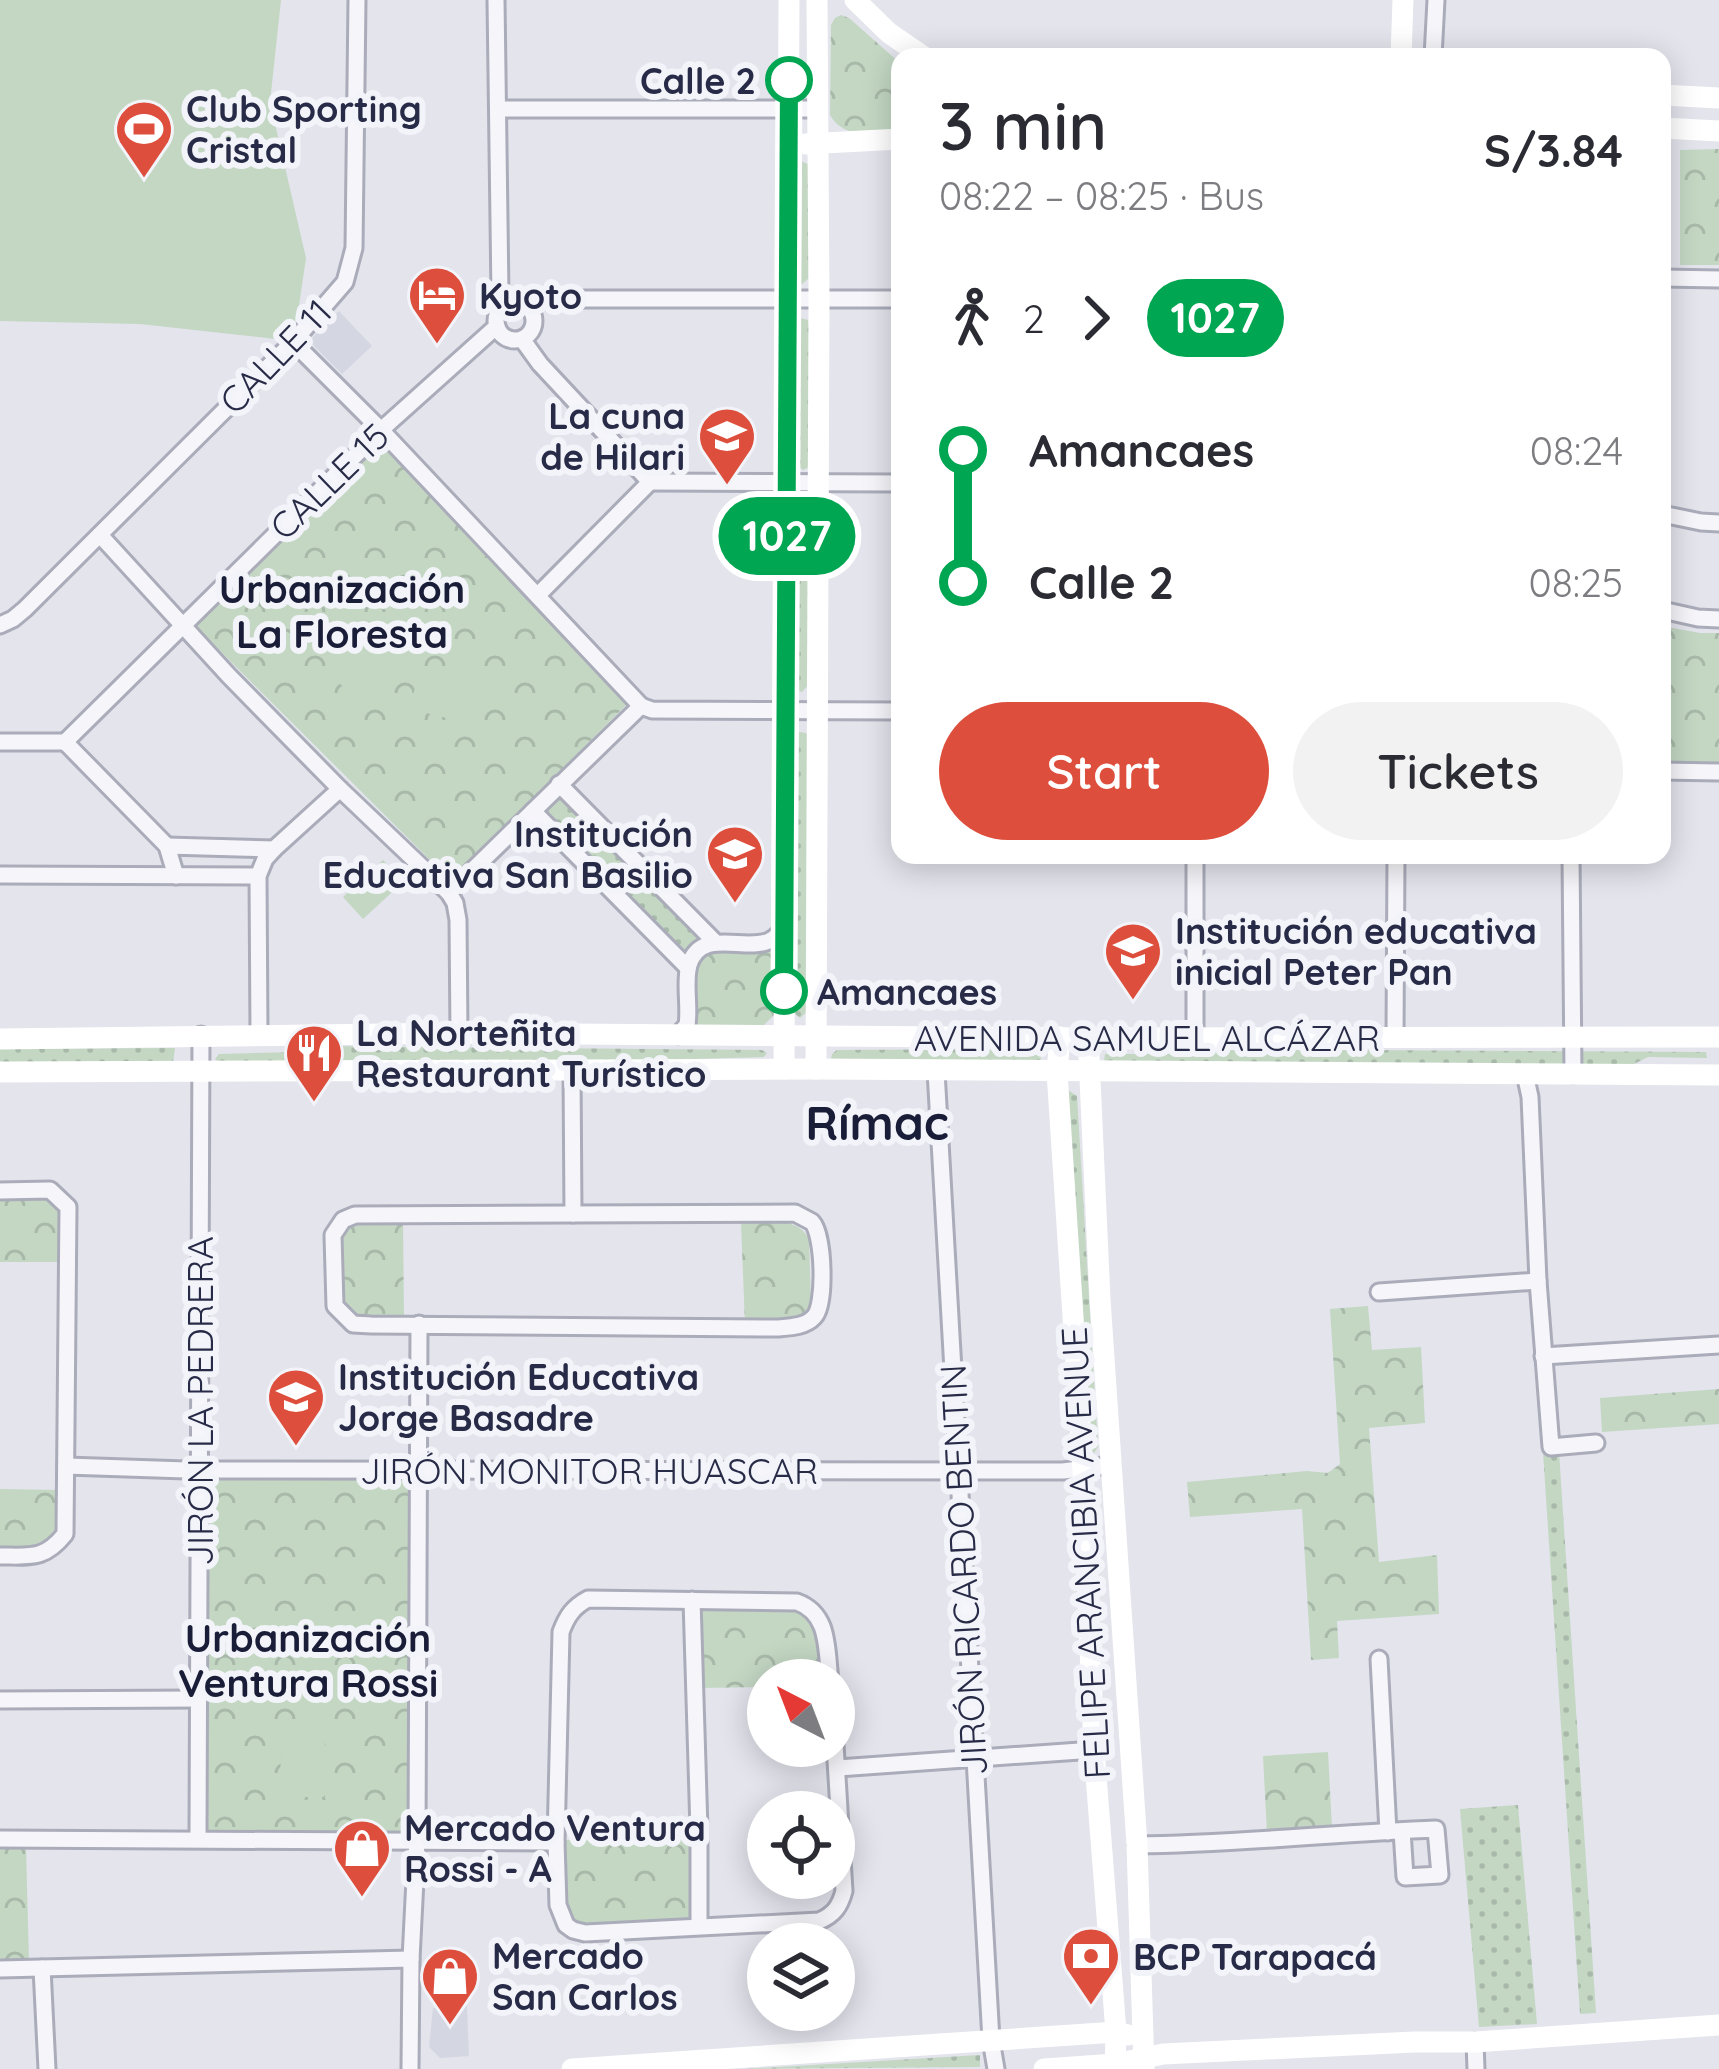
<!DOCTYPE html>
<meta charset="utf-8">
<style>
:root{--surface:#fff;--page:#f2f2f3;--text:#2b2b33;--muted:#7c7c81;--accent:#dd4e3c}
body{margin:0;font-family:Quicksand,sans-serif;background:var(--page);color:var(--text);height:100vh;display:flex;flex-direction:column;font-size:45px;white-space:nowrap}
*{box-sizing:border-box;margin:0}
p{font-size:39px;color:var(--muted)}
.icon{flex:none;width:66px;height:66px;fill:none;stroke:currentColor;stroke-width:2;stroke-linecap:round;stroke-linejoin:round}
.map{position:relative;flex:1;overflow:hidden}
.details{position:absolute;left:891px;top:48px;width:780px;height:816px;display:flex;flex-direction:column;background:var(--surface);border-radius:24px;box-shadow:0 6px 30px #0003}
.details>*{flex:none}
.badge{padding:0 24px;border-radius:39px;font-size:42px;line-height:78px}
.needle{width:78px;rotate:318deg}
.controls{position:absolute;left:747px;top:1659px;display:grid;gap:24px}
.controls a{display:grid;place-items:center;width:108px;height:108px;border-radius:50%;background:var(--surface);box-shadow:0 6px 30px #0003;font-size:60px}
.map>.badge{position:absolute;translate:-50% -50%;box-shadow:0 0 0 6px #fff}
.legs{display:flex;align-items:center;gap:18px;height:132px;padding:0 48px;font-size:39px}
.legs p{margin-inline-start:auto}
.headline{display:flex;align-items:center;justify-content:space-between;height:204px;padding:0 48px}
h1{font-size:66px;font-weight:600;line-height:90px}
.primary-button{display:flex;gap:24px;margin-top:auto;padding:24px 48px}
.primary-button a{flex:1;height:138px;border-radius:72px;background:var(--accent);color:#fff;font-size:48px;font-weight:600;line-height:138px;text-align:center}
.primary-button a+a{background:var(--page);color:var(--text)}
ul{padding:0 48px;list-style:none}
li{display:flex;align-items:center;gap:42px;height:132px;font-size:45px}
li i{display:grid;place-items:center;width:18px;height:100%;margin:0 15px;background:currentColor}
li i::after{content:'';width:30px;height:30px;margin:-15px;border:9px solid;border-radius:50%;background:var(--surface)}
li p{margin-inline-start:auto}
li:first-child i{background:linear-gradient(#0000 50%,currentColor 0)}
li:last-child i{background:linear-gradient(currentColor 50%,#0000 0)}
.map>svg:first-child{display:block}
.built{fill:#d4d6e2}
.grass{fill:url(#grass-dots)}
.park{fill:url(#park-crowns)}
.pitch{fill:#c3d7c3}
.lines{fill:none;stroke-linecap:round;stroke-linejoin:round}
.street-casing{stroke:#abacba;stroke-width:21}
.street{stroke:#f6f6fa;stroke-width:15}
.secondary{stroke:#fff;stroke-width:21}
.line-1-casing{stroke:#fff;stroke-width:27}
.line-1{stroke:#00a651;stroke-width:18}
.stop-1-dot{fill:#fff;stroke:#00a651;stroke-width:6}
.labels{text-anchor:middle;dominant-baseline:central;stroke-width:12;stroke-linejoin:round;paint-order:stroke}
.stop-label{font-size:36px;font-weight:bold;fill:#282b47;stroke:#f3f4f9;text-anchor:end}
.poi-label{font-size:36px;font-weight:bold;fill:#282b47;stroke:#f3f4f9;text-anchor:start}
.street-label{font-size:36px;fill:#282b47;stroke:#f3f4f9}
.neighbourhood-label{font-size:39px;font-weight:bold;fill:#1a1d38;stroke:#f3f4f9}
.district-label{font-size:48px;font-weight:bold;fill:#1a1d38;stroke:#f3f4f9}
</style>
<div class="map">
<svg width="1719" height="2069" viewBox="0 0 1719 2069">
<defs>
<pattern id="grass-dots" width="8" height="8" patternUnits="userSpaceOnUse" patternTransform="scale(3)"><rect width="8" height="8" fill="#c3d7c3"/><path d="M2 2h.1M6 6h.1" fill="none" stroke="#a8b9a9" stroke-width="1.8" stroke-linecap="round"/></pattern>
<pattern id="park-crowns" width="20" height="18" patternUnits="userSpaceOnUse" patternTransform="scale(3)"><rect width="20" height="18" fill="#c3d7c3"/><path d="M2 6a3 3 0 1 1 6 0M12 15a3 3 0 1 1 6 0" fill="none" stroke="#a8b9a9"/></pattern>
</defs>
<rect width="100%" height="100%" fill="#e3e4ec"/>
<g class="built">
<path d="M339,311L372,346L342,374L309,341Z"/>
<path d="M467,2006L469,2056L440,2058L429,2047L433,2008Z"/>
</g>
<g class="grass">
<path d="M800,161L808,164L809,278L801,285L797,284L796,164Z"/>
<path d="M800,318L808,320L809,325V467L803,470L796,464V320Z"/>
<path d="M799,500L808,502V685L802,692L793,689L795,503Z"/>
<path d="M800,732L806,733L809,738L808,1011L800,1018L792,1011L795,735Z"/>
<path d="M561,798L700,938L701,944L687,956L682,955L544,815C545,807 553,800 561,798Z"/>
<path d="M307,1046L762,1050L767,1053L764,1057L694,1059L682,1065L219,1063L215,1059L219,1054L298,1052Z"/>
<path d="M175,1048L173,1063L0,1062V1049Z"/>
<path d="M1037,1049L1042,1053L1040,1061L831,1059L832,1054L837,1050Z"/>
<path d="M1185,1049L1706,1052L1707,1058L1648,1057L1632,1065L1104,1062L1105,1054H1171Z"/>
<path d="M1068,1090L1077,1096L1098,1447L1094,1453L1090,1449Z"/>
<path d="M1543,1452H1559L1596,2013L1580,2014Z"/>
<path d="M1518,1805L1537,2024L1479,2027L1460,1809Z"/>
<path d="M980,2056V2067L743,2069L980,2055Z"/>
</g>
<g class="park">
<path d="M841,15L849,18L900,63V131C875,132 845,141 830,115L831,25L835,18Z"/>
<path d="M1719,149V265H1680V150Z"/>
<path d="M376,442H383L631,700L457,874L445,875L194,625Z"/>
<path d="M1662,626L1700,633H1719V765H1662Z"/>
<path d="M718,948H774V1015L761,1028L697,1027L695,970L709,952Z"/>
<path d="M48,1195L61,1207L59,1262H0V1196Z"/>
<path d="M356,1219L403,1222L404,1321H352L335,1290L340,1232Z"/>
<path d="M741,1222C765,1222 794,1215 809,1238L811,1304C798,1326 769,1322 745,1324Z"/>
<path d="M1368,1306L1372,1350L1421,1347L1425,1423L1369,1428L1379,1562L1437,1555L1439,1614L1337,1621L1339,1658L1311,1660L1302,1509L1190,1517L1187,1482L1307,1471L1328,1473L1340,1464L1330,1309Z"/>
<path d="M1719,1389V1424L1602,1432L1600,1398Z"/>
<path d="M207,1477L407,1478L412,1484L410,1831L403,1836L211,1834L203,1828Z"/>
<path d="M0,1489L60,1490L61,1532L50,1547L0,1554Z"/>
<path d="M795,1605L818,1625L822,1680H768V1687L700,1688V1612L704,1607Z"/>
<path d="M1328,1752L1332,1828L1267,1833L1263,1756Z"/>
<path d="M689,1838L691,1917L685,1921L580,1928L571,1925L563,1904L564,1840Z"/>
<path d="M0,1848H26L29,1961L0,1962Z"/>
</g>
<g class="pitch">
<path d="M0,0H281L270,102L306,258L297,319L276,339L140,324L0,321Z"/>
<path d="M400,613L428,640L363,706L335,679Z"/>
<path d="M419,670L485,686L475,725L410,709Z"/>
<path d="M383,860L403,882L363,919L343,897Z"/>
<path d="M281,1729H325L324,1797H280Z"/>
</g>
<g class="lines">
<g class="street-casing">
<g id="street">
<path d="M496,0L500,295L503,307"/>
<path d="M1433,57L1436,0"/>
<path d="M498,109H817"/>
<path d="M1662,278L1719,279"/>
<circle cx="515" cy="321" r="19"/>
<path d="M528,307L546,299H900"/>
<path d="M522,339L540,364L650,482"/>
<path d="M293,342L381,430L641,706"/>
<path d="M650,482L900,483"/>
<path d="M1662,514L1701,522L1719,523"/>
<path d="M100,535L229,676L340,789L449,893L455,903L458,920L459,1033"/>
<path d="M538,595L650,482"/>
<path d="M1662,610L1698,618L1719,619"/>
<path d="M0,625L13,619L25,609L293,342L345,282L354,248L357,0"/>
<path d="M641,706L652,710L900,711"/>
<path d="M0,742H65"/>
<path d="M65,742L381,430L497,326"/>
<path d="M65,742L167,846L176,876"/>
<path d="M1662,771L1719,772"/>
<path d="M559,784L716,943"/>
<path d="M533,811L688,968"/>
<path d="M167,846L274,849"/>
<path d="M1571,855L1573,1074"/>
<path d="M0,875L258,876"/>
<path d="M449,893L641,706"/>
<path d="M259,1035L258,876L265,859L274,849L340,789"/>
<path d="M678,1035L687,1025C690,1006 684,983 689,965C701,927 744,952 769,941C774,939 781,932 784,928"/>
<path d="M1195,1035V855"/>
<path d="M1395,1037L1396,855"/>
<path d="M572,1071L573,1214"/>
<path d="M936,1071L991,2040L996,2069"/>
<path d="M1525,1074L1530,1097L1538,1281L1551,1447L1596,1443"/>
<path d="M0,1191L50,1190L68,1207L65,1534C44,1560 31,1556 0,1556"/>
<path d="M795,1213C797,1214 810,1221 812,1222C824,1235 826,1305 814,1317C805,1327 789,1327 777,1328L371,1325L353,1324L335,1306L333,1235L343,1220L355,1215Z"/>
<path d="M1379,1292L1538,1281"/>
<path d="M1543,1356L1719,1345"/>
<path d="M66,1466L186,1470L1063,1471L1111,1465"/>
<path d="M692,1600L699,1830V1926"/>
<path d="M1379,1659L1388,1832"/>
<path d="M830,1680C826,1649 830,1614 797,1602L588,1599C573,1607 567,1616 561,1632L556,1842L558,1905L566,1925L573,1930L585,1933L819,1921C834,1915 840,1906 844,1891L834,1728"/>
<path d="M0,1700L199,1699"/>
<path d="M838,1768L1094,1750"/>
<path d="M198,1838L201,1035"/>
<path d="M0,1839L556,1842"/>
<path d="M1137,1845C1236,1844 1336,1833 1436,1829L1440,1875L1405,1877L1402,1831"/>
<path d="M42,1968L47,2069"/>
<path d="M0,1969L411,1959"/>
<path d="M1475,2042L1476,2069"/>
<path d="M410,2069L411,1959L417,1840L419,1324"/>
</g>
</g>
<use href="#street" class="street"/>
<g class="secondary">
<path d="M855,0L889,33L924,57"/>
<path d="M1401,57L1403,0"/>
<path d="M1662,95L1719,98"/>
<path d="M1662,128L1719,131"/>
<path d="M805,144L900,139"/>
<path d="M1060,1037L1057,1072L1083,1470L1094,1750L1116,2032L1115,2069"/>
<path d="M0,1039L459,1033L1088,1038L1719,1037"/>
<path d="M1089,1057L1100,1299L1137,1845L1144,2069"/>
<path d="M784,1069L789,0"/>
<path d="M816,1069L819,299L817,0"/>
<path d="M0,1072L816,1069L1719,1075"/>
<path d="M572,2069L1116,2032L1128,2035"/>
<path d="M1044,2069L1115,2064L1163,2054L1414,2042H1475L1719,2025"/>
</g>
</g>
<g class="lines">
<g class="line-1-casing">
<path id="line-1" d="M784,991L789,80"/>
</g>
<use href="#line-1" class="line-1"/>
</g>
<defs>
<g id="stadium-pin" transform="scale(3)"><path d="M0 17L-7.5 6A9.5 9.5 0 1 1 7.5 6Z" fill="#dd4e3c" stroke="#f3f4f9"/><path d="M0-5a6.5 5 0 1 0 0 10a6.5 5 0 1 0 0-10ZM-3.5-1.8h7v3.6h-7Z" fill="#fff"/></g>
<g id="hotel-pin" transform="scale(3)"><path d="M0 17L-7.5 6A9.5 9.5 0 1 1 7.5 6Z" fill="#dd4e3c" stroke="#f3f4f9"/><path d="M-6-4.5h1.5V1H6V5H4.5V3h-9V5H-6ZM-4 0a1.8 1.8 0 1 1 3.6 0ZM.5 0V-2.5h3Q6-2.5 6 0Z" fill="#fff"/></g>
<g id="school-pin" transform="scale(3)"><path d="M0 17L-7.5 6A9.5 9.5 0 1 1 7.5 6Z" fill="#dd4e3c" stroke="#f3f4f9"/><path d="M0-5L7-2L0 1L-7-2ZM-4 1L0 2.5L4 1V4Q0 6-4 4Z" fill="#fff"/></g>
<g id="restaurant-pin" transform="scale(3)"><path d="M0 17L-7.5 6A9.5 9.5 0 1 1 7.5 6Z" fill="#dd4e3c" stroke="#f3f4f9"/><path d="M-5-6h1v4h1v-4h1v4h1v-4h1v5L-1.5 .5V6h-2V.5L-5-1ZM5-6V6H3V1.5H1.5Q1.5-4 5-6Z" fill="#fff"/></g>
<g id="shop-pin" transform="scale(3)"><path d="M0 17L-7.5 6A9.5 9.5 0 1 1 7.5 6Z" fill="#dd4e3c" stroke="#f3f4f9"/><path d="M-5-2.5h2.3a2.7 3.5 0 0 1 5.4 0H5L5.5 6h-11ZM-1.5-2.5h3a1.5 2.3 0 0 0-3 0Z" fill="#fff"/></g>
<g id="bank-pin" transform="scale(3)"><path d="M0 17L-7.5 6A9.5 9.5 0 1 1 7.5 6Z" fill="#dd4e3c" stroke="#f3f4f9"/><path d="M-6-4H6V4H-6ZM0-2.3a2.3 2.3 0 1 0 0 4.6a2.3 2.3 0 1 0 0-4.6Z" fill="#fff"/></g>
</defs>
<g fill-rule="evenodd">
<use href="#stadium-pin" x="144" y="129"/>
<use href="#hotel-pin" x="437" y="295"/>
<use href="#school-pin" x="727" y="436"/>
<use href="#school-pin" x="735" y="854"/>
<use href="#school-pin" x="1133" y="951"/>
<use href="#restaurant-pin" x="314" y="1053"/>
<use href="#school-pin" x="296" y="1397"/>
<use href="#shop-pin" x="362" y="1848"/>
<use href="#bank-pin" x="1091" y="1956"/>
<use href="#shop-pin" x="450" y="1976"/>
</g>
<g class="stop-1-dot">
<circle cx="789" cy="80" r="21"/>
<circle cx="784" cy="991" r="21"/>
</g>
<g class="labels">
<g class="stop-label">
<text x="756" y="80">Calle 2</text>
<text x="817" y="991" text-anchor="start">Amancaes</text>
</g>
<g class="poi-label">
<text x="186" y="108">Club Sporting<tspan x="186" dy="41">Cristal</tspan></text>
<text x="479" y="295">Kyoto</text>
<text x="685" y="415" text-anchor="end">La cuna<tspan x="685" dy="41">de Hilari</tspan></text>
<text x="693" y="833" text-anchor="end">Institución<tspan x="693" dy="41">Educativa San Basilio</tspan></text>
<text x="1175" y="930">Institución educativa<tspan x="1175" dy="41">inicial Peter Pan</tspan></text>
<text x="356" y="1032">La Norteñita<tspan x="356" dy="41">Restaurant Turístico</tspan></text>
<text x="338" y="1376">Institución Educativa<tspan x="338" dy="41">Jorge Basadre</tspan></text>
<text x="404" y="1827">Mercado Ventura<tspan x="404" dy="41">Rossi - A</tspan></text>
<text x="492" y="1955">Mercado<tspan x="492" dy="41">San Carlos</tspan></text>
<text x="1133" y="1956">BCP Tarapacá</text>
</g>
<g class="street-label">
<text transform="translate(275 356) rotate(-46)">CALLE 11</text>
<text transform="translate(329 481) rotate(-44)">CALLE 15</text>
<text x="1147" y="1037">AVENIDA SAMUEL ALCÁZAR</text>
<text transform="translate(199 1401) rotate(-90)">JIRÓN LA PEDRERA</text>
<text x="589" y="1470">JIRÓN MONITOR HUASCAR</text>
<text transform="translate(1085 1553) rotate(-93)">FELIPE ARANCIBIA AVENUE</text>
<text transform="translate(963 1570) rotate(-93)">JIRÓN RICARDO BENTIN</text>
</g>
<g class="neighbourhood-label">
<text x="342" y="588">Urbanización<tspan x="342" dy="45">La Floresta</tspan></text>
<text x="308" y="1637">Urbanización<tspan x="308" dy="45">Ventura Rossi</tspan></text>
</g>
<g class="district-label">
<text x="877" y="1122">Rímac</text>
</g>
</g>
</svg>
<div class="controls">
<a><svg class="needle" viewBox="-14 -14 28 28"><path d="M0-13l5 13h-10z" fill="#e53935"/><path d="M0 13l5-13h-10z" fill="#7c7c81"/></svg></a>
<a><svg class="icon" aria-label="locate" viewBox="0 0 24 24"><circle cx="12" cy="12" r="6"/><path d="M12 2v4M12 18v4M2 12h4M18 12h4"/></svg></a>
<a><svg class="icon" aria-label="layers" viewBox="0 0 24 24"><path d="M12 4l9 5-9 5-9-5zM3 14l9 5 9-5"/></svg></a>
</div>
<b class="badge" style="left:787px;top:536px;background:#00a651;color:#fff">1027</b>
<section class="details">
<div class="headline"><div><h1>3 min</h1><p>08:22 – 08:25 · Bus</p></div><b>S/3.84</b></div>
<div class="legs"><svg class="icon" aria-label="walk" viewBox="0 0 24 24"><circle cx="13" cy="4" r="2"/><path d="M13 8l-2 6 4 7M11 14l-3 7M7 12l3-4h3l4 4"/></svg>2<svg class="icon" aria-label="forward" viewBox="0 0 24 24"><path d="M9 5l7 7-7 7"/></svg><b class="badge" style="background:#00a651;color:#fff">1027</b></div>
<ul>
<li><i style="color:#00a651"></i><b>Amancaes</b><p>08:24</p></li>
<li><i style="color:#00a651"></i><b>Calle 2</b><p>08:25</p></li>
</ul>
<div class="primary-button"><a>Start</a><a>Tickets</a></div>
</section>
</div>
